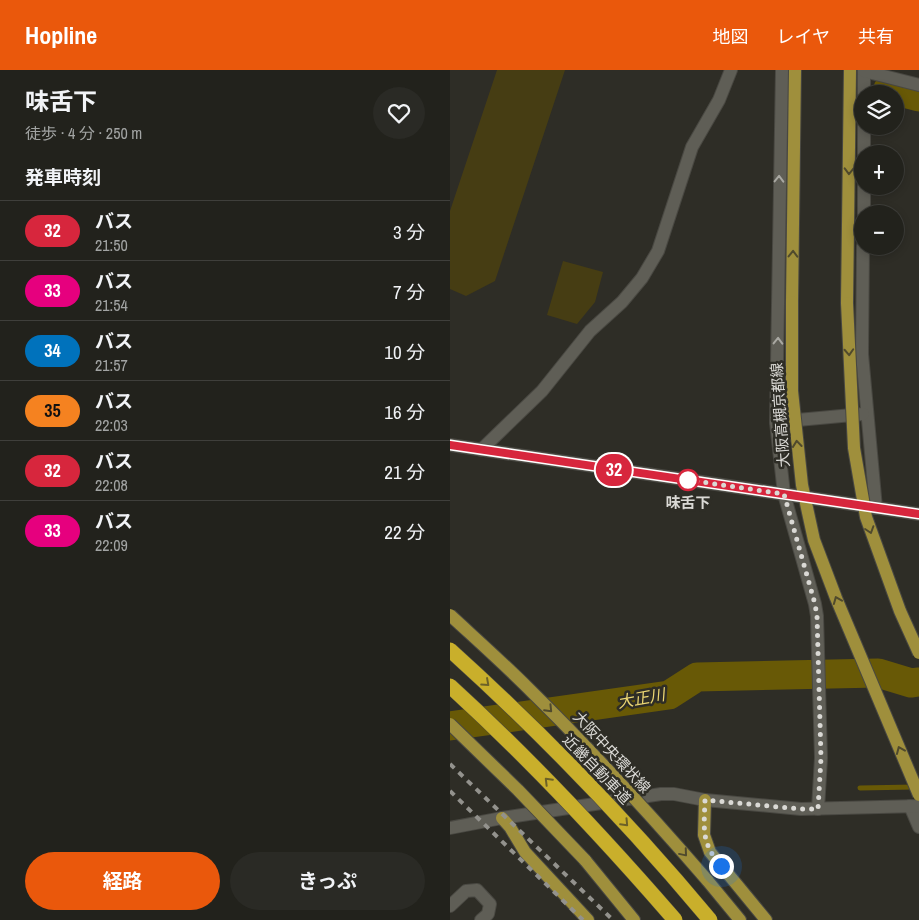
<!DOCTYPE html>
<html lang="ja">
<meta charset="utf-8">
<style>
:root{--surface:#22221c;--page:#2a2a25;--text:#f1f3f6;--muted:#a2a4a3;--line:#3f3f3b;--accent:#ea580c}
body{margin:0;font-family:"Archivo Narrow","Noto Sans JP",sans-serif;background:var(--page);color:var(--text);height:100vh;display:flex;flex-direction:column;font-size:19px;white-space:nowrap}
*{box-sizing:border-box;margin:0}
p{font-size:16px;color:var(--muted)}
.icon{flex:none;width:28px;height:28px;fill:none;stroke:currentColor;stroke-width:2;stroke-linecap:round;stroke-linejoin:round}
.map{position:relative;flex:1;overflow:hidden}
.details{display:flex;flex-direction:column;background:var(--surface);width:450px}
.details>*{flex:none}
.badge{padding:0 10px;border-radius:16px;font-size:18px;line-height:32px}
.buttons{position:absolute;left:404px;top:15px;display:grid;gap:10px}
.buttons a{display:grid;place-items:center;width:50px;height:50px;border-radius:50%;background:var(--surface);box-shadow:0 2px 8px #0003,0 0 0 1px var(--line);font-size:25px}
.you{position:absolute;width:25px;height:25px;margin:-12px;border:4px solid #fff;border-radius:50%;background:#1a73e8;box-shadow:0 0 0 8px #1a73e833}
.map>.badge{position:absolute;translate:-50% -50%;box-shadow:0 0 0 2px #fff}
h2{padding:0 25px;font-size:19px;line-height:45px}
.round{display:grid;place-items:center;flex:none;width:52px;height:52px;border-radius:26px;background:var(--page)}
.summary{display:flex;align-items:center;justify-content:space-between;height:85px;padding:0 25px}
h1{font-size:24px;font-weight:700;line-height:38px}
.primary-button{display:flex;gap:10px;margin-top:auto;padding:10px 25px}
.primary-button a{flex:1;height:58px;border-radius:30px;background:var(--accent);color:#fff;font-size:20px;font-weight:700;line-height:58px;text-align:center}
.primary-button a+a{background:var(--page);color:var(--text)}
ul{padding:0;list-style:none}
li{display:flex;align-items:center;gap:15px;height:60px;padding:0 25px;border-top:1px solid var(--line)}
li div{flex:1}
li b{display:block;font-size:19px}
li em{font-style:normal}
li .badge{min-width:55px;font-weight:700;text-align:center}
header{display:flex;align-items:center;gap:30px;box-sizing:border-box;height:70px;padding:0 25px;background:var(--accent);color:#fff}
header strong{font-size:24px}
nav{display:flex;gap:28px;margin-inline-start:auto;font-size:18px}
main{display:flex;flex:1;min-height:0}
.map>svg:first-child{display:block}
.green{fill:#463d13}
.lines{fill:none;stroke-linecap:round;stroke-linejoin:round}
.stream{stroke:#685906;stroke-width:5}
.river{stroke:#685906;stroke-width:29}
.minor-casing{stroke:#494842;stroke-width:14}
.major-casing{stroke:#494842;stroke-width:14}
.minor{stroke:#5f5e56;stroke-width:12}
.major{stroke:#9f8f3c;stroke-width:12}
.rail{stroke:#93928d;stroke-width:4;stroke-dasharray:6 6;stroke-linecap:butt}
.major-bridge-casing{stroke:#494842;stroke-width:14;stroke-linecap:butt}
.highway-bridge-casing{stroke:#494842;stroke-width:16;stroke-linecap:butt}
.major-bridge{stroke:#9f8f3c;stroke-width:12}
.highway-bridge{stroke:#c9af2b;stroke-width:15}
.oneway{stroke:#504a2d}
.oneway2{stroke:#a9a8a2}
.oneway3{stroke:#6c6128}
.line-casing{stroke:#fff;stroke-width:11}
.line{stroke:#d7263d;stroke-width:8}
.walk{stroke:#dad9d5;stroke-width:5;stroke-dasharray:0 9}
.stop-dot{fill:#fff;stroke:#d7263d;stroke-width:2.5}
.labels{text-anchor:middle;dominant-baseline:central;stroke-width:5;stroke-linejoin:round;paint-order:stroke}
.street-label{font-size:15px;fill:#dad9d5;stroke:#2e2d26}
.stop-label{font-size:15px;font-weight:bold;fill:#dad9d5;stroke:#2e2d26}
.water-label{font-size:16px;font-style:italic;fill:#edd773;stroke:#2e2d26}
</style>
<header>
<strong>Hopline</strong>
<nav><a>地図</a><a>レイヤ</a><a>共有</a></nav>
</header>
<main>
<section class="details">
<div class="summary"><div><h1>味舌下</h1><p>徒歩 · 4 分 · 250 m</p></div><a class="round"><svg class="icon" aria-label="heart" viewBox="0 0 24 24"><path d="M12 20l-8-8c-3-5 5-10 8-4 3-6 11-1 8 4z"/></svg></a></div>
<h2>発車時刻</h2>
<ul>
<li><span class="badge" style="background:#d7263d;color:#fff">32</span><div><b>バス</b><p>21:50</p></div><em>3 分</em></li>
<li><span class="badge" style="background:#e6007e;color:#fff">33</span><div><b>バス</b><p>21:54</p></div><em>7 分</em></li>
<li><span class="badge" style="background:#0072bc;color:#fff">34</span><div><b>バス</b><p>21:57</p></div><em>10 分</em></li>
<li><span class="badge" style="background:#f58220;color:#111">35</span><div><b>バス</b><p>22:03</p></div><em>16 分</em></li>
<li><span class="badge" style="background:#d7263d;color:#fff">32</span><div><b>バス</b><p>22:08</p></div><em>21 分</em></li>
<li><span class="badge" style="background:#e6007e;color:#fff">33</span><div><b>バス</b><p>22:09</p></div><em>22 分</em></li>
</ul>
<div class="primary-button"><a>経路</a><a>きっぷ</a></div>
</section>
<div class="map">
<svg width="469" height="850" viewBox="0 0 469 850">
<rect width="100%" height="100%" fill="#2e2d26"/>
<g class="green">
<path d="M47,0H115L45,211L16,226L0,219V141Z"/>
<path d="M113,191L153,202L145,232L127,254L97,245Z"/>
</g>
<g class="lines">
<path class="stream" d="M410,718L464,717"/>
<g class="river">
<path d="M438,19L469,27"/>
<path d="M0,656L219,625L247,607L428,603L461,613L469,612"/>
</g>
<g class="minor-casing">
<g id="minor">
<path d="M332,0L326,352L334,424L365,534L367,546L371,688L368,739"/>
<path d="M414,0V24"/>
<path d="M414,1L469,15"/>
<path d="M414,56V84"/>
<path d="M414,144V116"/>
<path d="M413,176L412,284L426,438"/>
<path d="M326,352L413,344"/>
<path d="M0,375L469,444"/>
<path d="M31,380L92,321L140,261L172,232L192,208L208,181L242,77L269,30L281,0"/>
<path d="M460,736L469,757"/>
<path d="M0,758L52,748L211,724H224L255,730L351,739L469,736"/>
<path d="M0,836L16,821L27,820L40,834L38,844L31,850"/>
</g>
</g>
<g class="major-casing">
<g id="major">
<path d="M342,232L345,0"/>
<path d="M397,233L400,0"/>
<path d="M255,730L254,765L260,782L316,850"/>
<path d="M52,748L60,757L75,782L138,850"/>
<path d="M135,790L184,850"/>
<path d="M257,810L290,850"/>
</g>
</g>
<use href="#minor" class="minor"/>
<use href="#major" class="major"/>
<g class="rail">
<path d="M0,694L163,850"/>
<path d="M0,721L133,850"/>
</g>
<g class="major-bridge-casing">
<g id="major-bridge">
<path d="M342,232V321L352,415L364,470L386,528L469,725"/>
<path d="M397,233L404,378L416,447L450,541L469,583"/>
<path d="M0,545C26,569 53,593 78,618C140,679 200,744 257,810"/>
<path d="M0,654L68,720L135,790"/>
</g>
</g>
<g class="highway-bridge-casing">
<g id="highway-bridge">
<path d="M0,580C93,664 180,754 260,850"/>
<path d="M0,616C80,689 154,768 225,850"/>
</g>
</g>
<use href="#major-bridge" class="major-bridge"/>
<use href="#highway-bridge" class="highway-bridge"/>
</g>
<defs><path id="oneway-chevron" d="M-2-3.5L2.5 0L-2 3.5" fill="none" stroke-width="1.6" stroke-linecap="round" stroke-linejoin="round" transform="scale(1.25)"/></defs>
<g class="oneway">
<use href="#oneway-chevron" transform="translate(399 101) rotate(91)"/>
<use href="#oneway-chevron" transform="translate(343 184) rotate(-89)"/>
<use href="#oneway-chevron" transform="translate(399 282) rotate(87)"/>
<use href="#oneway-chevron" transform="translate(347 374) rotate(-96)"/>
<use href="#oneway-chevron" transform="translate(420 460) rotate(72)"/>
<use href="#oneway-chevron" transform="translate(387 530) rotate(-112)"/>
<use href="#oneway-chevron" transform="translate(99 639) rotate(46)"/>
<use href="#oneway-chevron" transform="translate(450 680) rotate(-113)"/>
<use href="#oneway-chevron" transform="translate(234 783) rotate(50)"/>
</g>
<g class="oneway2">
<use href="#oneway-chevron" transform="translate(329 109) rotate(-89)"/>
<use href="#oneway-chevron" transform="translate(328 271) rotate(-89)"/>
</g>
<g class="oneway3">
<use href="#oneway-chevron" transform="translate(36 613) rotate(42)"/>
<use href="#oneway-chevron" transform="translate(98 711) rotate(-135)"/>
<use href="#oneway-chevron" transform="translate(175 753) rotate(47)"/>
</g>
<g class="lines">
<g class="line-casing">
<path id="line" d="M0,375L469,444"/>
</g>
<use href="#line" class="line"/>
<path class="walk" d="M238,410L334,424L365,534L367,546L371,688L368,739H351L255,730C254,760 251,772 271,796"/>
</g>
<circle class="stop-dot" cx="238" cy="410" r="10"/>
<g class="labels">
<g class="street-label">
<text transform="translate(330 345) rotate(-94)">大阪高槻京都線</text>
<text transform="translate(162 682) rotate(47)">大阪中央環状線</text>
<text transform="translate(147 699) rotate(46)">近畿自動車道</text>
</g>
<g class="stop-label">
<text x="238" y="432">味舌下</text>
</g>
<g class="water-label">
<text transform="translate(191 628) rotate(-10)">大正川</text>
</g>
</g>
</svg>
<div class="buttons">
<a><svg class="icon" aria-label="layers" viewBox="0 0 24 24"><path d="M12 4l9 5-9 5-9-5zM3 14l9 5 9-5"/></svg></a>
<a>+</a>
<a>−</a>
</div>
<div class="you" style="left:271px;top:796px"></div>
<b class="badge" style="left:164px;top:400px;background:#d7263d;color:#fff">32</b>
</div>
</main>
